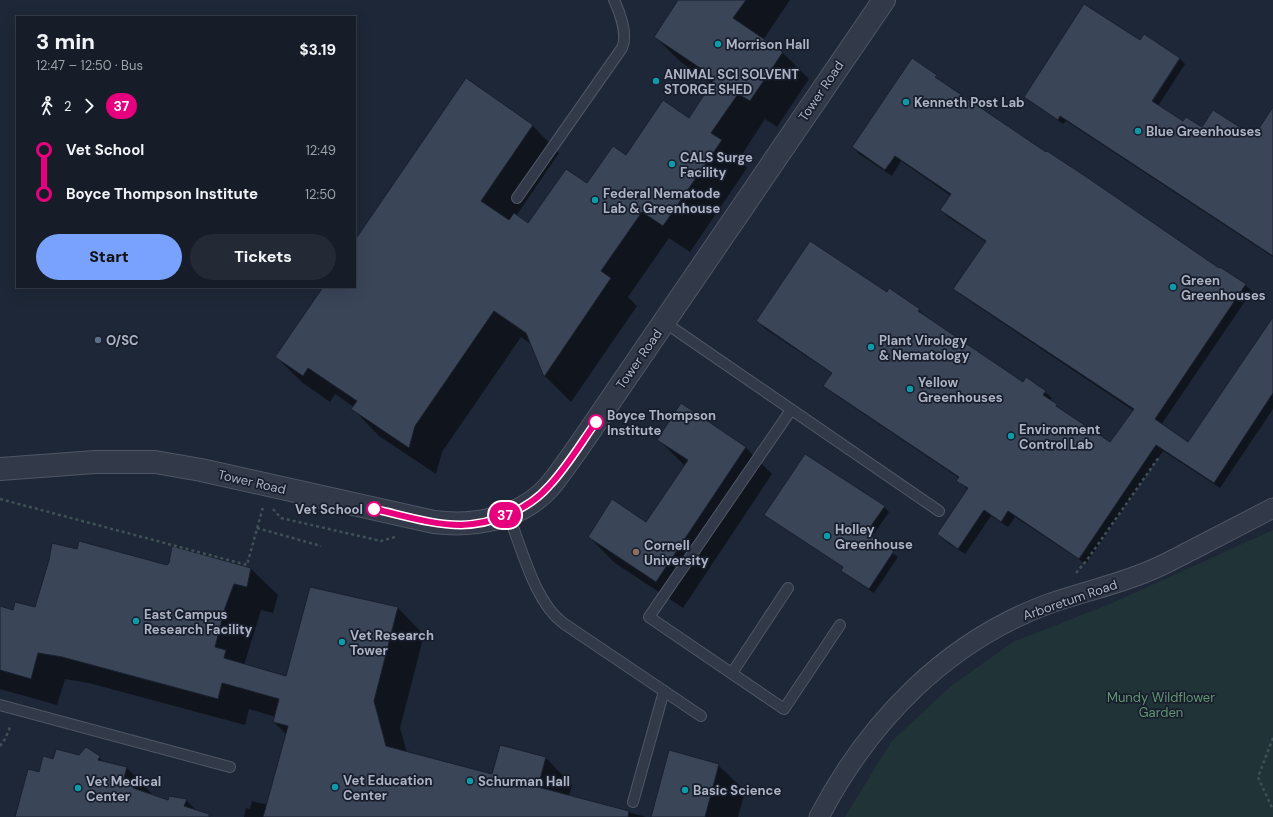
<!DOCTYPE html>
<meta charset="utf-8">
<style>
:root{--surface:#161d29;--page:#232a35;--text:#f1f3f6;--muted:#9ea2a8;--line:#353b46;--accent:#78a2fd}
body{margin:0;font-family:"DM Sans",sans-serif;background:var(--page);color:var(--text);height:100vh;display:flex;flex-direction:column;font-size:15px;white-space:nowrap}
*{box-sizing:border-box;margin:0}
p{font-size:13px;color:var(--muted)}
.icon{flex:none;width:22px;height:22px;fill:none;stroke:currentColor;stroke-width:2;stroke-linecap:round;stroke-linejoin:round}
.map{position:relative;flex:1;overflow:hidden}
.drawer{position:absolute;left:16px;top:16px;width:340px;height:272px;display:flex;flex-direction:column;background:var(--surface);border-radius:0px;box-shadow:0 4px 16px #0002,0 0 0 1px var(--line)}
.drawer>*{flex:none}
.badge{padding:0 8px;border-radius:13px;font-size:14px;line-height:26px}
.map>.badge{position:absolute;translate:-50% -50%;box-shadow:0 0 0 2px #fff}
.legs{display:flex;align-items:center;gap:6px;height:44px;padding:0 20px;font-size:13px}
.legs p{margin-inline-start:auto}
.summary{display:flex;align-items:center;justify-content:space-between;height:68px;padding:0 20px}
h1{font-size:22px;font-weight:800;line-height:30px}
.primary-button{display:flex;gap:8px;margin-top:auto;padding:8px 20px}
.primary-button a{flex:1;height:46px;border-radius:24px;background:var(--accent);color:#111;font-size:16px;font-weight:800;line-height:46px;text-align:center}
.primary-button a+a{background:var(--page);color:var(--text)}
ul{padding:0 20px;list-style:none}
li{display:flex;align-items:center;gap:14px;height:44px;font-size:15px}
li i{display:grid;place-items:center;width:6px;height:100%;margin:0 5px;background:currentColor}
li i::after{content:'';width:10px;height:10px;margin:-5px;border:3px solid;border-radius:50%;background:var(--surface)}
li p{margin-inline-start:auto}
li:first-child i{background:linear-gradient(#0000 50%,currentColor 0)}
li:last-child i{background:linear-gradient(currentColor 50%,#0000 0)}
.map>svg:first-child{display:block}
.green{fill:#203438}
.shadow{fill:#0007}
.building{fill:#3a4558;stroke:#19202e}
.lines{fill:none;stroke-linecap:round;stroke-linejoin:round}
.service-casing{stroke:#4f5666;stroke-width:12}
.minor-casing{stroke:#4f5666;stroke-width:21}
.tertiary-casing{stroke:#4f5666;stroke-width:24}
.path{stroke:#3e5156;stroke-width:2.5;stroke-dasharray:3 3;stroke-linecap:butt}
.service{stroke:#323948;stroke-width:10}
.minor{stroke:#323948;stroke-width:19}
.tertiary{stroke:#323948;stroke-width:22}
.line-1-casing{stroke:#fff;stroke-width:9}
.line-1{stroke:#e6007e;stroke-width:6}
.culture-dot{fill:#0f9aa8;stroke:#181e2c;stroke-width:1.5}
.service-dot{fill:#5c6f8a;stroke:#181e2c;stroke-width:1.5}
.stop-1-dot{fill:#fff;stroke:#e6007e;stroke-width:2}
.education-dot{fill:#8d6e63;stroke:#181e2c;stroke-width:1.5}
.labels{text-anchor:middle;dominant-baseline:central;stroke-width:3.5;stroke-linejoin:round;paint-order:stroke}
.poi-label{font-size:13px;font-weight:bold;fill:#acb3c5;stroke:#181e2c;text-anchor:start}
.street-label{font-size:13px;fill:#acb3c5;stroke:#181e2c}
.stop-label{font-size:13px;font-weight:bold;fill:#acb3c5;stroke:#181e2c;text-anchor:start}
.park-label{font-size:13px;fill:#629672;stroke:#181e2c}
</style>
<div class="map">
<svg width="1273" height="817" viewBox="0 0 1273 817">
<rect width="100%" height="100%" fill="#1e2737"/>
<path class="green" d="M1273,530V817H845L891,742L951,686L1013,642L1110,604Z"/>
<g class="shadow">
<path d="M680,0H790L763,40L782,52L809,79L777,127L765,119L739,159L747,168L690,252L669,238L628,297L637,306L571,402L545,376L531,344L521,337L442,452L436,474L379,436L353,409L354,407L335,394L330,402L303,383L276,357L324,287H355V242L466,79L533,126L559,153L516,216L529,224L626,156L689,119L713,84L682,63L655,37Z"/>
<path d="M1180,59L1185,64L1158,106L1183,122L1202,129L1254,138L1273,109V257L1066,121L1063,124L1025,97L1150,106Z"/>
<path d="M912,60L942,83L1219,270L1245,285L1252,291L1161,425L1188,444L1273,319V409L1220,488L1163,451L1086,564L1015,517L1008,527L991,516L965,554L945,541L938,534L968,490L958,480L959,478L831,392L825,386L833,374L764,328L757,321L887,293L919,310L925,316L1023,384L1027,379L1045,392L1052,398L1050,401L1063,412L1110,444L1134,411L961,295L955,289L986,242L948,217L941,210L951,196L901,161L892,176L859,154L853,147Z"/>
<path d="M658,439L746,448L772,474L683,608L615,563L589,537L647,523L685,466Z"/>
<path d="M884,507L889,512L871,538L898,557L874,593L847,575L842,571L844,568L766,515Z"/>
<path d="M53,544L77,550L167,566L170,564L173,548L251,569L278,595L273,613L261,610L244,665L287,677L311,588L398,608L424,635L400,728L407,753L493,776L501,746L546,758L572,785L569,796L646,817H244L246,808L250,809L252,801L268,805L287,735L274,722L276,717L249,709L245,725L89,683L65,679L57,705L0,689V608L14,611L35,608L37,606Z"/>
<path d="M86,748L106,763L127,768L153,795L168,801L186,800L202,816L208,817H16L40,773L54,760L79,756Z"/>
<path d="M718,765L745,791L738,817H652Z"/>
</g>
<g class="building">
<path d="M678,0H746L733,18L783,52L750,101L738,94L711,133L722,140L663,226L642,212L601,271L611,278L544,377L526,333L494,311L415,426L409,448L351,409L357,401L308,368L303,376L275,357L323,287H355V240L466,78L533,125L481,201L509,220L514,213L528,223L566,169L587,183L613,146L626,155L663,100L689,118L715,78L654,37Z"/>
<path d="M1084,4L1140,40L1144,34L1180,58L1152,101L1183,121L1186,117L1202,127L1213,110L1254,136L1273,107V256L1060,116L1058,120L1024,97Z"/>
<path d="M912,58L937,75L935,77L944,83L1046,152L1047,151L1088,178L1219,268L1220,267L1246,284L1155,419L1188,442L1273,317V393L1214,483L1156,445L1079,559L1008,511L1001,522L984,510L958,549L937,534L968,488L956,481L959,477L823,386L832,373L756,321L810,241L887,292L889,288L920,309L918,311L1023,382L1026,377L1046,391L1043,395L1057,404L1056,406L1110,442L1134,409L953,289L986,241L940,210L951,194L895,156L885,170L852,147Z"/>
<path d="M681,403L746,447L656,582L588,537L612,499L646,522L688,460L657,440Z"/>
<path d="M805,454L885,506L866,533L894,551L869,589L841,571L843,567L764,515Z"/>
<path d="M79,541L167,565L169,563L172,546L251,568L247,587L234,584L225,608L215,647L226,650L224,658L286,676L310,587L398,607L374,701L386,746L492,774L500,745L546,757L538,787L629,811L628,817H263L288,726L273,722L279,699L222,683L218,699L62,657L38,653L31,679L0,670V606L13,610L15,602L35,607L49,560L52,543L77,549Z"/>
<path d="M86,747L100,756L98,760L127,767L124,778L135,781L133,788L168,800L169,796L187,799L184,806L209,814V817H15L28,769L39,772L43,756L53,759L56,749L79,755Z"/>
<path d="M669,750L719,764L705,817H651Z"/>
</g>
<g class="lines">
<g class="service-casing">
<g id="service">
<path d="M517,198L622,48C628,35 620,13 614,0"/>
<path d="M664,322L939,511"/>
<path d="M791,410L649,617L784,709L840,625"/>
<path d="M508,514C522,548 534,601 563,623L701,716"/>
<path d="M732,673L788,588"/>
<path d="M0,705L230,767"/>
<path d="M633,802L664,691"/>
</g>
</g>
<g class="minor-casing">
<path id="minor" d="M819,817C869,721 946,642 1048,604C1082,592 1116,585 1149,571C1164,565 1178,557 1192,550C1219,536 1246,522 1273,508"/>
</g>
<g class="tertiary-casing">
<path id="tertiary" d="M0,469L95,462H155L201,470L434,522C475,527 520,519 549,487C560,474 570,459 580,445L884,0"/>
</g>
<g class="path">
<path d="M0,499L247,565L263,507"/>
<path d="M273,509L281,518L381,541L395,537"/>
<path d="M257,528L321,546"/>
<path d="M1076,573L1087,560L1159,457"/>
<path d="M1273,738L1258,777L1273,810"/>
<path d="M0,746L5,739L11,725"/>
</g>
<use href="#service" class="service"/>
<use href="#minor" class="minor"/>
<use href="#tertiary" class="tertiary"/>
</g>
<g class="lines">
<g class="line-1-casing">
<path id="line-1" d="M374,509C402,515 432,525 461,525C493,524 528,510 549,486C567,467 581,443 596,422"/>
</g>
<use href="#line-1" class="line-1"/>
</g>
<g class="culture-dot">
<circle cx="718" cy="44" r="4"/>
<circle cx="656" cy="81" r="4"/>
<circle cx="906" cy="102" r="4"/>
<circle cx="1138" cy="131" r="4"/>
<circle cx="672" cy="164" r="4"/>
<circle cx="595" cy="200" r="4"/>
<circle cx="1173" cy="287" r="4"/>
<circle cx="871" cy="347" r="4"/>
<circle cx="910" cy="389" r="4"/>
<circle cx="1011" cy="436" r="4"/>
<circle cx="827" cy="536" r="4"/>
<circle cx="136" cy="621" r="4"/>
<circle cx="342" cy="642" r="4"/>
<circle cx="470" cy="781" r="4"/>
<circle cx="335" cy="787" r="4"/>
<circle cx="78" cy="788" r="4"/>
<circle cx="685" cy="790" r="4"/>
</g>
<circle class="service-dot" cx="98" cy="340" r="4"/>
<g class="stop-1-dot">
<circle cx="596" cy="422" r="7"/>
<circle cx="374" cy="509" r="7"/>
</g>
<circle class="education-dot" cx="636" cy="552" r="4"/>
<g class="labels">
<g class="poi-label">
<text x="726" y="44">Morrison Hall</text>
<text x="664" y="74">ANIMAL SCI SOLVENT<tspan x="664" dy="15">STORGE SHED</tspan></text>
<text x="914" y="102">Kenneth Post Lab</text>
<text x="1146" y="131">Blue Greenhouses</text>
<text x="680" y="157">CALS Surge<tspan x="680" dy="15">Facility</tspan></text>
<text x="603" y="193">Federal Nematode<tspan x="603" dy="15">Lab &amp; Greenhouse</tspan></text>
<text x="1181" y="280">Green<tspan x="1181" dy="15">Greenhouses</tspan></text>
<text x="106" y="340">O/SC</text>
<text x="879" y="340">Plant Virology<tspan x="879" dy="15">&amp; Nematology</tspan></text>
<text x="918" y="382">Yellow<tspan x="918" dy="15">Greenhouses</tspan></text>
<text x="1019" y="429">Environment<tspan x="1019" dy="15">Control Lab</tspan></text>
<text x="835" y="529">Holley<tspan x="835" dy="15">Greenhouse</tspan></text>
<text x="644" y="545">Cornell<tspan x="644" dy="15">University</tspan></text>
<text x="144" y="614">East Campus<tspan x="144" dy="15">Research Facility</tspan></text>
<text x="350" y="635">Vet Research<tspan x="350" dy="15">Tower</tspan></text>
<text x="343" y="780">Vet Education<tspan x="343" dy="15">Center</tspan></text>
<text x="86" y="781">Vet Medical<tspan x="86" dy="15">Center</tspan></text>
<text x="478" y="781">Schurman Hall</text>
<text x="693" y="790">Basic Science</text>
</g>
<g class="street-label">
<text transform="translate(821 91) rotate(-56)">Tower Road</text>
<text transform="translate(639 359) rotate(-55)">Tower Road</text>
<text transform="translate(252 482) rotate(13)">Tower Road</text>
<text transform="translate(1070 600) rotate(-19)">Arboretum Road</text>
</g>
<g class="stop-label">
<text x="607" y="415">Boyce Thompson<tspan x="607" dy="15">Institute</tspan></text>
<text x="363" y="509" text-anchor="end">Vet School</text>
</g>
<g class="park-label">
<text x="1161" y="697">Mundy Wildflower<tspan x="1161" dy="15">Garden</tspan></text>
</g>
</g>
</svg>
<b class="badge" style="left:505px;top:515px;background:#e6007e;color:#fff">37</b>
<section class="drawer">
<div class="summary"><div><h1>3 min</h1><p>12:47 – 12:50 · Bus</p></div><b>$3.19</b></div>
<div class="legs"><svg class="icon" aria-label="walk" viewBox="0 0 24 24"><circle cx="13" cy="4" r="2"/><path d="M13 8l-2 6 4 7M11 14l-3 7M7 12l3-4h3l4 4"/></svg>2<svg class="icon" aria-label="forward" viewBox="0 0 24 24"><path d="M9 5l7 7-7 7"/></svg><b class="badge" style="background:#e6007e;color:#fff">37</b></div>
<ul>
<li><i style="color:#e6007e"></i><b>Vet School</b><p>12:49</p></li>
<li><i style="color:#e6007e"></i><b>Boyce Thompson Institute</b><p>12:50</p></li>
</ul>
<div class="primary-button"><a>Start</a><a>Tickets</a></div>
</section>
</div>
